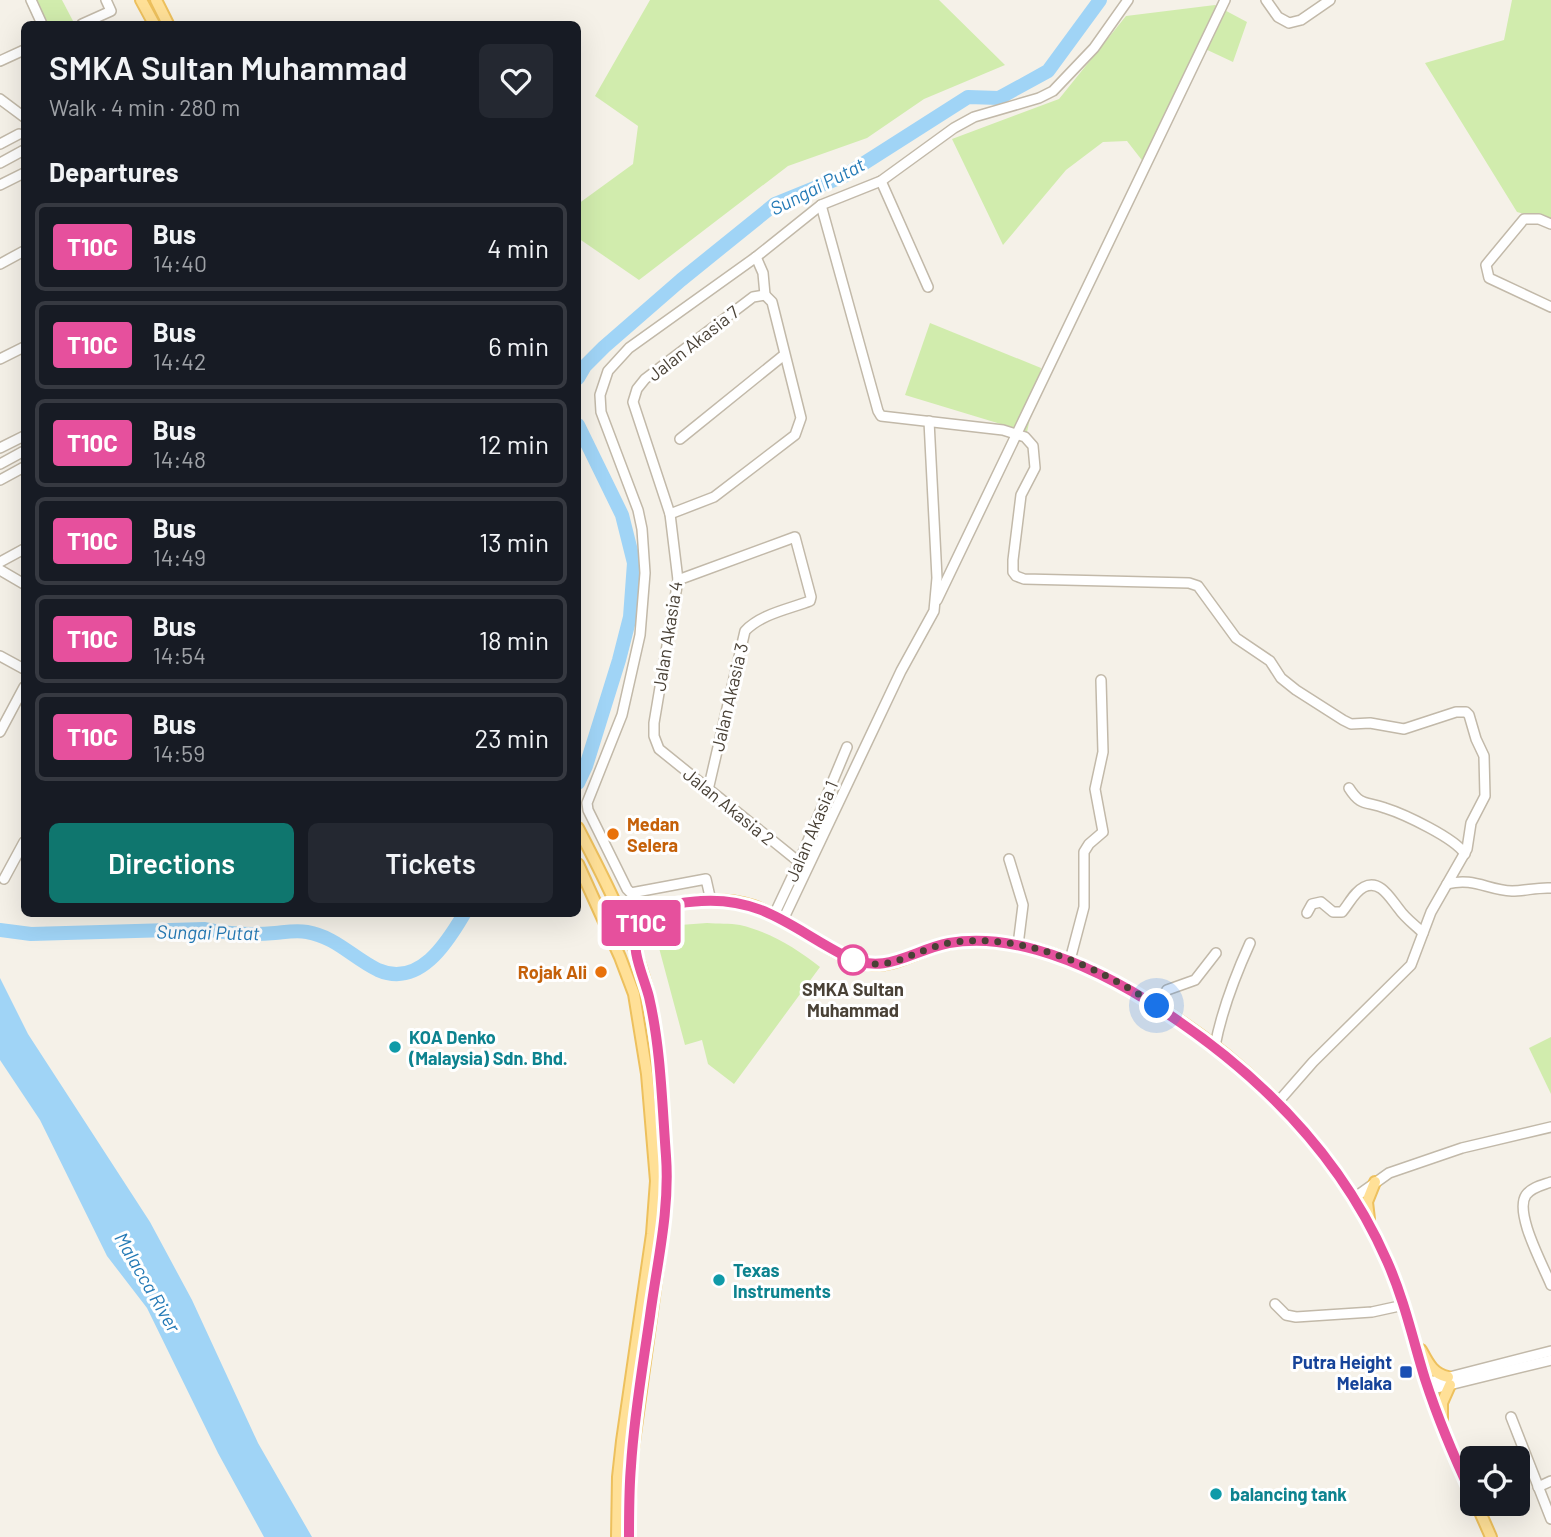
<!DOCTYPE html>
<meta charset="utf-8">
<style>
:root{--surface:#171b24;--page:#242831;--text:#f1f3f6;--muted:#9ea1a6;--line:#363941;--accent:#0f766e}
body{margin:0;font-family:Barlow,sans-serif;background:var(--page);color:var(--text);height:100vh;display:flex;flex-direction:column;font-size:26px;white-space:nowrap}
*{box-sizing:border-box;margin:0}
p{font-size:23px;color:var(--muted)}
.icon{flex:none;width:38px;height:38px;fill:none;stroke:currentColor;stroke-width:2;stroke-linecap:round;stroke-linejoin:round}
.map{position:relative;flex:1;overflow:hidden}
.drawer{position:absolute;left:21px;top:21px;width:560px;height:896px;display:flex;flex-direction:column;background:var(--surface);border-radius:10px;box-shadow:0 7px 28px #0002}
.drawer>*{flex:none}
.badge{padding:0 14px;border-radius:5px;font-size:24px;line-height:46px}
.controls{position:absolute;left:1460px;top:1446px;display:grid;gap:14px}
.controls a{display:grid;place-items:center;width:70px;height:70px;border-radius:10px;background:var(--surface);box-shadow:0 7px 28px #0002;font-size:35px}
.you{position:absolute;width:35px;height:35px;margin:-18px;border:5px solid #fff;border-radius:50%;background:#1a73e8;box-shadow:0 0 0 10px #1a73e833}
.map>.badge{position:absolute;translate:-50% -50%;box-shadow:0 0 0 4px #fff}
h2{padding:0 28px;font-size:26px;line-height:63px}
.round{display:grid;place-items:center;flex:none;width:74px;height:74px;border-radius:10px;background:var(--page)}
.headline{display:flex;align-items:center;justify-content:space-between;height:119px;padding:0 28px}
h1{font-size:33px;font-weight:600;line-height:52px}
.primary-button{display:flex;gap:14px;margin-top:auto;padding:14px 28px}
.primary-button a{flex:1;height:80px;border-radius:10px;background:var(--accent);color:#fff;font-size:28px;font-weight:600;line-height:80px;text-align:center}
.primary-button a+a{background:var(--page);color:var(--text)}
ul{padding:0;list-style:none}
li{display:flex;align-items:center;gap:21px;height:88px;margin:0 14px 10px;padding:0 14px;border:4px solid var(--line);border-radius:10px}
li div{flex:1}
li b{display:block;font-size:26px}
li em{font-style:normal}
li .badge{min-width:77px;font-weight:700;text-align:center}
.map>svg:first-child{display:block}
.green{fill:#d1ecad}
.water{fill:#a0d4f6}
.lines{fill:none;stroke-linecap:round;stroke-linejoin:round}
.river{stroke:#a0d4f6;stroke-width:14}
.minor-casing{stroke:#c2b9a9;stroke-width:12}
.major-casing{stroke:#edc05d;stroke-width:14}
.minor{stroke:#fff;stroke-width:9}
.major{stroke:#ffe097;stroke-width:10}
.line-casing{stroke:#fff;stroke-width:16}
.line{stroke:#e6509d;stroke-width:10}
.walk{stroke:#494136;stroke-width:7;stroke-dasharray:0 12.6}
.food-dot{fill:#e8710a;stroke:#fff;stroke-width:2.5}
.stop-dot{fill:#fff;stroke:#e6509d;stroke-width:3.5}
.culture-dot{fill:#0f9aa8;stroke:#fff;stroke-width:2.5}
.transit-dot{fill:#1a4fb4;stroke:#fff;stroke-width:2.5}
.labels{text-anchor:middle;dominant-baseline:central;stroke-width:6;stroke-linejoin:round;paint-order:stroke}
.street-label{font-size:18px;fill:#494136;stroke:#fff}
.food-label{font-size:18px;font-weight:bold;fill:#c56008;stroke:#fff;text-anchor:start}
.stop-label{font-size:18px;font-weight:bold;fill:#494136;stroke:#fff}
.culture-label{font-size:18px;font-weight:bold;fill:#0d838f;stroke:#fff;text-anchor:start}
.transit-label{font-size:18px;font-weight:bold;fill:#164399;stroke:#fff;text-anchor:end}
.water-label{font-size:19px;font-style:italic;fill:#247ab6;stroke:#fff}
</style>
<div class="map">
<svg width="1551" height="1537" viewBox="0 0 1551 1537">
<rect width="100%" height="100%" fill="#f5f1e8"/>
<g class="green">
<path d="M36,0H62L73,21L66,24H47Z"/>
<path d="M650,0H939L1005,65L924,99L867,138L788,166L639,280L578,238V204L633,164L638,126L595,96Z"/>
<path d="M1512,0H1551V221L1517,212L1425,63L1504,40Z"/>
<path d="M1215,5L1247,22L1233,62L1201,47L1148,168L1127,141L1103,142L1066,170L1003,245L952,139L1059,99L1126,16Z"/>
<path d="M930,323L1041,368L1027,432L905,395Z"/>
<path d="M707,923C718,924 730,923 740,925C770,932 796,948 820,967L734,1084L708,1064L702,1040L685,1045L655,933L680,925Z"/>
<path d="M1551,1037V1094L1529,1048Z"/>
</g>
<path class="water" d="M0,978L28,1034L150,1222L192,1300L258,1443L312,1537H264L218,1453L147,1308L107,1256L40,1120L0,1060Z"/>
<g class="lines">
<g class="river">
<path d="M578,378L585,366L604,347L681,280L775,204L844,176L968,97L999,98L1048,71L1100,0"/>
<path d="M578,425L622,515L634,563L630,617L619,660L586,766L578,783"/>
<path d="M0,930L31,934L205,929C228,934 251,935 275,933C286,932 296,930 307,932C336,937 353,958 378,970C419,988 447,943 464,914"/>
</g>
<g class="minor-casing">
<g id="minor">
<path d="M31,0L42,24"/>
<path d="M1266,0L1278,17L1289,23L1301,20L1330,0"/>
<path d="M82,24L111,11L106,0"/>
<path d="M0,61L24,50"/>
<path d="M0,99L24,117"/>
<path d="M0,144L19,134"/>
<path d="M0,163L24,150"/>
<path d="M881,181L928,287"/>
<path d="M0,185L24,173"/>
<path d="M821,205L878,411L881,416L1003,430L1025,437L1033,446L1035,468L1021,495L1013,560V572L1016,576L1024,579L1189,583L1198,586L1236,638L1270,661L1281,678L1296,690L1343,720L1351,724L1370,723L1404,729L1456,712H1466L1469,715L1476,739L1484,756L1485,796L1471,823L1467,849L1431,912L1411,965L1313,1062L1278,1102"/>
<path d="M1551,224L1539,219H1524L1486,265L1489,278L1551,307"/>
<path d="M756,257L763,273L765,295"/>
<path d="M0,264L24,251"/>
<path d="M765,295L753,297L645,379L637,389L633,402L670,514L678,580L654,723V736L659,749L799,862"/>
<path d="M0,359L24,347"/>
<path d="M680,439L784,355"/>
<path d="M0,448L24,436"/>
<path d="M0,464L24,451"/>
<path d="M0,480L24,467"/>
<path d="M670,514L714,497L795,435L801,418L772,302L765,295"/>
<path d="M0,562L24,549"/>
<path d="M0,570L24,584"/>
<path d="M678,580L795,537L811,597L810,601C789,609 761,614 745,631L708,790"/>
<path d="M937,600L1225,0"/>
<path d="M0,656L24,669"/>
<path d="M0,732L24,687"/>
<path d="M1349,788C1361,807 1366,801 1385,808C1404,814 1455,838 1465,854"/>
<path d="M1009,859L1023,905L1018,945"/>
<path d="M4,879L24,842"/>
<path d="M1447,884C1474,877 1487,890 1512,891C1525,891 1538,887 1551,888"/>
<path d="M711,901L706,879L631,893L627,889L588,810L587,803L622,715L640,635L645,573L642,529L638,510L601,412L600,395L608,371L629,348L756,257L821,205L881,181L954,128L974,117L1039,98L1053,91L1094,48L1128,0"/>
<path d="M1307,913L1312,904L1321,902L1333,912H1342C1349,904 1354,892 1364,887C1380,879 1390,898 1399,909C1405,918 1415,925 1423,933"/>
<path d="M774,915L799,862L847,747"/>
<path d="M783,920L901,671L934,611L937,578L929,421"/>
<path d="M1070,960L1084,907V852L1089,844L1103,832L1095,789L1103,752L1101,680"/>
<path d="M1157,1006L1167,990L1195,980L1216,953"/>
<path d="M1215,1046C1222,1009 1235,976 1250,943"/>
<path d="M1551,1182C1543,1185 1532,1187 1526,1195C1514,1213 1543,1265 1551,1285"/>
<path d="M1354,1198L1389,1173L1462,1148L1551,1127"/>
<path d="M1275,1304L1286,1315L1296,1317L1372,1312L1404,1305"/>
<path d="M1426,1383L1551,1351"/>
<path d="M1429,1390L1551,1360"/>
<path d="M1511,1417L1551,1519"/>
<path d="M1538,1487L1551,1481"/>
</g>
</g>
<g class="major-casing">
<g id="major">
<path d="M141,0L154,24"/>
<path d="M156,0L168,24"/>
<path d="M578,828C605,880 635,938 649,996C657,1032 659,1070 662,1108C665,1150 668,1189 663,1231L631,1463L629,1537"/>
<path d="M578,864L620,957L634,994L647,1074L656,1181L652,1234L622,1441L618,1477L617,1537"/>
<path d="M620,918C662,905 710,892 753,906C771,912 788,923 805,933C824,944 845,961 868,964C894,969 921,949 946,944C969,939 993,941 1016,945C1053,951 1087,967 1120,985C1234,1045 1331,1140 1386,1258C1404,1297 1413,1340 1426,1381C1438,1420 1454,1457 1472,1495"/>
<path d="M636,950C635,929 641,920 660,910"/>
<path d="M1369,1219L1367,1202L1375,1182"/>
<path d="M1421,1350C1428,1363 1433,1374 1448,1377"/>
<path d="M1442,1419V1403L1450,1385"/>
<path d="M1476,1503L1491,1537"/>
</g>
</g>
<use href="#minor" class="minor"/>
<use href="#major" class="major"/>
</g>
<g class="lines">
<g class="line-casing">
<path id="line" d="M629,1537C629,1513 629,1489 631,1466C634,1416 643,1365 650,1316C657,1263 670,1210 666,1156C662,1104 661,1049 649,997C644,977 629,948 638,928C643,917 656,912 666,907C677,902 689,902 701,901C764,897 795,931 847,957C886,976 912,950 949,943C978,938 1009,942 1037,950C1083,963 1126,986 1165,1012C1259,1074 1341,1156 1387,1261C1404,1299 1413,1340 1425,1379C1438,1419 1454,1457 1472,1495"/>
</g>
<use href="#line" class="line"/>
<path class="walk" d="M853,960L846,957C890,976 908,951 949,943C1021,931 1099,967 1157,1006"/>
</g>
<g class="food-dot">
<circle cx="613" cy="834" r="7"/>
<circle cx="601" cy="972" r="7"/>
</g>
<circle class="stop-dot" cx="853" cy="960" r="14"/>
<g class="culture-dot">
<circle cx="395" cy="1047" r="7"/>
<circle cx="719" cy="1280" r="7"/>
<circle cx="1216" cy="1494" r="7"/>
</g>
<rect class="transit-dot" x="1399" y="1365" width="14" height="14" rx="3.5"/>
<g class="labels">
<g class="street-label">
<text transform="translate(693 343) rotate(-38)">Jalan Akasia 7</text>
<text transform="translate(667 636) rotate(-81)">Jalan Akasia 4</text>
<text transform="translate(729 697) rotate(-77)">Jalan Akasia 3</text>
<text transform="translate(729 806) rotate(39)">Jalan Akasia 2</text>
<text transform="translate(811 831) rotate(-67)">Jalan Akasia 1</text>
</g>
<g class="food-label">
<text x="627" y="824">Medan<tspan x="627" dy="21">Selera</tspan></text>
<text x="587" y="972" text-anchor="end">Rojak Ali</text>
</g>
<g class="stop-label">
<text x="853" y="989">SMKA Sultan<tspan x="853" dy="21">Muhammad</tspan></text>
</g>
<g class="culture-label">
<text x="409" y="1037">KOA Denko<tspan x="409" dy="21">(Malaysia) Sdn. Bhd.</tspan></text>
<text x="733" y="1270">Texas<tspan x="733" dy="21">Instruments</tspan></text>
<text x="1230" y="1494">balancing tank</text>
</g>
<g class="transit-label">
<text x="1392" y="1362">Putra Height<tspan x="1392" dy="21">Melaka</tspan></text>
</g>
<g class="water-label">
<text transform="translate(817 186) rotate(-27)">Sungai Putat</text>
<text transform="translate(208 932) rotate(1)">Sungai Putat</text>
<text transform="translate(148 1282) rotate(60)">Malacca River</text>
</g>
</g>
</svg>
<div class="controls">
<a><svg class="icon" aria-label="locate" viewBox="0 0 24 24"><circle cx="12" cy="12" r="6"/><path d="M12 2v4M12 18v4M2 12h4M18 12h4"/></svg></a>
</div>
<div class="you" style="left:1157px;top:1006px"></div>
<b class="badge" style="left:641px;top:923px;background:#e6509d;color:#fff">T10C</b>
<section class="drawer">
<div class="headline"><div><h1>SMKA Sultan Muhammad</h1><p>Walk · 4 min · 280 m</p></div><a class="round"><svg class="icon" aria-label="heart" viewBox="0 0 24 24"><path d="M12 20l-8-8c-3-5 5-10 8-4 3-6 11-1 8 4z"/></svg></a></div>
<h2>Departures</h2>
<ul>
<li><span class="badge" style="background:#e6509d;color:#fff">T10C</span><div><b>Bus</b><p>14:40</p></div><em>4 min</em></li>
<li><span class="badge" style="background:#e6509d;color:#fff">T10C</span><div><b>Bus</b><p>14:42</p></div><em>6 min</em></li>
<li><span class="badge" style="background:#e6509d;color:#fff">T10C</span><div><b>Bus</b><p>14:48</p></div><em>12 min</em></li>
<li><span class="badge" style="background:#e6509d;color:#fff">T10C</span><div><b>Bus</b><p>14:49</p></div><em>13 min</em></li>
<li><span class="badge" style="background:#e6509d;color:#fff">T10C</span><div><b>Bus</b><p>14:54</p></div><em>18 min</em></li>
<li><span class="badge" style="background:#e6509d;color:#fff">T10C</span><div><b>Bus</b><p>14:59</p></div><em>23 min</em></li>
</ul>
<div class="primary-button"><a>Directions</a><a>Tickets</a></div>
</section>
</div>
